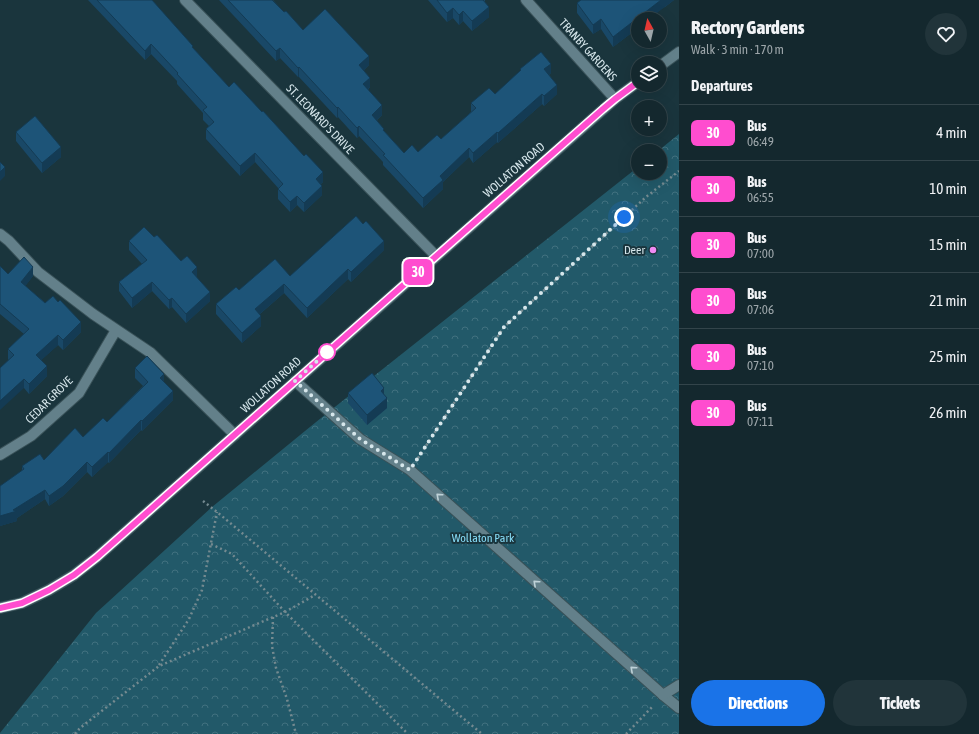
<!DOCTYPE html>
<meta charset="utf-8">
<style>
:root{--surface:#14282e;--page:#21343a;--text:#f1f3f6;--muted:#9da6aa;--line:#33444a;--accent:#1a73e8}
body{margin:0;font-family:"Asap Condensed",sans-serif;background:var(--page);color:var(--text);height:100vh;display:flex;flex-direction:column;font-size:15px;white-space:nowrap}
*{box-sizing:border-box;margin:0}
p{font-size:13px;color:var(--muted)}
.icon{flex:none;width:22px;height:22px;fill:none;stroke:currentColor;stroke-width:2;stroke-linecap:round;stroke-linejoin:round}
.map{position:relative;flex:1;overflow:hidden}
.drawer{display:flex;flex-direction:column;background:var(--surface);width:300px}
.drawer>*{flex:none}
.badge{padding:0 8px;border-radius:6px;font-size:14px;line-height:26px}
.needle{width:26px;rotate:352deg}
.controls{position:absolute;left:631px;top:12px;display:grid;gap:8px}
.controls a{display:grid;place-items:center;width:36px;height:36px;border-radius:50%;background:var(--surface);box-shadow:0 4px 16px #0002,0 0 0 1px var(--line);font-size:20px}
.you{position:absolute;width:20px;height:20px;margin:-10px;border:3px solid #fff;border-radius:50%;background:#1a73e8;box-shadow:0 0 0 6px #1a73e833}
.map>.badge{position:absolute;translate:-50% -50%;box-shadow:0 0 0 2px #fff}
h2{padding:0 12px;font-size:15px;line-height:36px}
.round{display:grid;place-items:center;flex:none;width:42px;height:42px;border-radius:21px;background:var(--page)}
.head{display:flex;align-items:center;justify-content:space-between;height:68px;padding:0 12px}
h1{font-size:19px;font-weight:800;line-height:30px}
.action{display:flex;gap:8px;margin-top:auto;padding:8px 12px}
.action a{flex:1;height:46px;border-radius:24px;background:var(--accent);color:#fff;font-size:16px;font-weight:800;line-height:46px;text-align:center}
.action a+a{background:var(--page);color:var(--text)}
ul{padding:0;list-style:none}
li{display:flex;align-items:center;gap:12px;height:56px;padding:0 12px;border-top:1px solid var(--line)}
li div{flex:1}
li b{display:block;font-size:15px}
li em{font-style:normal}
li .badge{min-width:44px;font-weight:700;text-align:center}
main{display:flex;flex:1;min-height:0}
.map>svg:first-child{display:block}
.park{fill:url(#park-crowns)}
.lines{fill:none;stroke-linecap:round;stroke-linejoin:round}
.service-casing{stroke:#395158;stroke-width:12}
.minor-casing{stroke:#395158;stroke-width:12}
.tertiary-casing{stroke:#395158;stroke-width:12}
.path{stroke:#748a90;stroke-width:2.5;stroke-dasharray:2 3;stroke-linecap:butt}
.service{stroke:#63808a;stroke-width:10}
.minor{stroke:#63808a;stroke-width:10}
.tertiary{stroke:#63808a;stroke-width:10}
.wall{fill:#194867}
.shaded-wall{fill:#143b54}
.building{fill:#1d5478;stroke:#143b54}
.oneway{stroke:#bfd2d8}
.line-casing{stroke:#fff;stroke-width:9}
.line{stroke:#ff4dcf;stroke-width:6}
.walk{stroke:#d6e6eb;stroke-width:4;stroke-dasharray:0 7.2}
.poi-dot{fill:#f18af4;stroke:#1a353d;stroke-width:1.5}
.stop-dot{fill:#fff;stroke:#ff4dcf;stroke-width:2}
.labels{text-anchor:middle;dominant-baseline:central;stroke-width:4;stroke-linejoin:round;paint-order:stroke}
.street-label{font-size:12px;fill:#d6e6eb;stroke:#1a353d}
.poi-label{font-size:12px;fill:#d6e6eb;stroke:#1a353d;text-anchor:end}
.park-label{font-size:12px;fill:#87dcf7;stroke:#1a353d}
</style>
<main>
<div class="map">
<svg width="679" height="734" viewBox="0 0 679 734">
<defs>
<pattern id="park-crowns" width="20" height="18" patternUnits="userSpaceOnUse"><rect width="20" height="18" fill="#225969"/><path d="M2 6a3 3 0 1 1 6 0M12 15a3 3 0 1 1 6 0" fill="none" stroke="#41717f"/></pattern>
</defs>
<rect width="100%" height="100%" fill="#1a353d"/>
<path class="park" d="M679,134V734H0V733L96,613L212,507L305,431L326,414L638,167V173H660V151H658Z"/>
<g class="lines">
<g class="service-casing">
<g id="service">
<path d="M295,381L322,405L360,439L410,470L663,695L679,708"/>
<path d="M663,695L679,685"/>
</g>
</g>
<g class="minor-casing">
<g id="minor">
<path d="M185,0L436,256"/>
<path d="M526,0L615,99"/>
<path d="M0,234L9,241L38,272L93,314L151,353L235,435"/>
<path d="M0,455L31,436L79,393L116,330"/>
</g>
</g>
<g class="tertiary-casing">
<g id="tertiary">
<path d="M660,66L679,52"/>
<path d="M0,608L22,603L49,590L74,575L97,557L404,285L615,99L638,82"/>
</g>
</g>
<g class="path">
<path d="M418,458L504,327L646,197L679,171"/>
<path d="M203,501L217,512L482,734"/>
<path d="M211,544L232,554L285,612L408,734"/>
<path d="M273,617L272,646L276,668L287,699L296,734"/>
<path d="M159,665L189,619L202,590L217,512"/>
<path d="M75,734L80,728L159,666L285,612L315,595"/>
<path d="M626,734L653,706"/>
</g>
<use href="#service" class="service"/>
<use href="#minor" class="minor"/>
<use href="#tertiary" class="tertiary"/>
</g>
<g class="wall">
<path d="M88,0H152L193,48L229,87L323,182L321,184L322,195L304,212L297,205L290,212L278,199V189H279L255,162L240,176L206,139V129L209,126L203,120V113L177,84V81L151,54L145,60Z"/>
<path d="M219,0H273L284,12L303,30L369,65L364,70L370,87L368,90L382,115L377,120L384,131L404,153L418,152L441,139L471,112V103L495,94L520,71V69L551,73L549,75L557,94L544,106L542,104L498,143L497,142L473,163L469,157L443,182V189L423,208L383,165V162L359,136L357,138L338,117L337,118L299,77H298L280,58L276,61Z"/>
<path d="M428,0H485V3L489,17L472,31L463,21L459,25L453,18L447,22Z"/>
<path d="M581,0H674L665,7L638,19V28L613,47L601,29L593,34L577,13V3Z"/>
<path d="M16,132L61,157L42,173L16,141Z"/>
<path d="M154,237L197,276L196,277L210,301L186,323L172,307L169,309L152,291L132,308L119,291V282L142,264L129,250V241Z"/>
<path d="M384,250L351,282L348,279L307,318L284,293L260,314L261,326L242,343L216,314V304L239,290Z"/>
<path d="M0,266L8,274L33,276L25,286L81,332L63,350L58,345L41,360L47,376L29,394L24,388L8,359V349L24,334L0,314Z"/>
<path d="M135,368L164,382L173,400L142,431L141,430L109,463L108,462L92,477L87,472L63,496L49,506L45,499L17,518V521L0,526L22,471V466L44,460L83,437L107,422L143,386L135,378Z"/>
<path d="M348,393L384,394L387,408L367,425L348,403Z"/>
</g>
<g class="shaded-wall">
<path d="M661,0H674L649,19H638V28L613,47V37Z"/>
<path d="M489,7V17L472,31V21Z"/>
<path d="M453,8V18L447,22V13Z"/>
<path d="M463,11V21L459,25V15Z"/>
<path d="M601,19V29L593,34V25Z"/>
<path d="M151,44V54L145,60V51Z"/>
<path d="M280,48V58L276,61V51Z"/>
<path d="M369,56V65L359,75V65Z"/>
<path d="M551,64V73L544,79V69Z"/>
<path d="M299,67V77H298V68Z"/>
<path d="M370,78V87L363,94V84Z"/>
<path d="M557,85V94L544,106V96Z"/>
<path d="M542,94V104L498,143V133Z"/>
<path d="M382,105V115L372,124V115Z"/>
<path d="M338,107V117L337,118V108Z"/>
<path d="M359,126V136L357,138V128Z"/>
<path d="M497,132V142L473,163V153Z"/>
<path d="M61,147V157L42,173V163Z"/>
<path d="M469,148V157L443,182V189L423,208V198L440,176Z"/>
<path d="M255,153V162L240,176V166Z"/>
<path d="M5,167V176L0,181V172Z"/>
<path d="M323,172V182L316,188V179Z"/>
<path d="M322,186V195L304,212V203Z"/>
<path d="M297,196V205L290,212V202Z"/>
<path d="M384,241V250L351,282V272Z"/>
<path d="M33,267V276L21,292V282Z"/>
<path d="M197,267V276L192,281V272Z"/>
<path d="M348,269V279L307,318V308Z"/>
<path d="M152,282V291L132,308V298Z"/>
<path d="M284,284V293L255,318V309Z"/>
<path d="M210,292V301L186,323V314Z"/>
<path d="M172,298V307L169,309V300Z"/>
<path d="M261,316V326L242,343V333Z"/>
<path d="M81,322V332L63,350V340Z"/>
<path d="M58,335V345L36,365V355Z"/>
<path d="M47,366V376L29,394V384Z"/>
<path d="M164,374V384L160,378Z"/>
<path d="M24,379V388L0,410V401Z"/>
<path d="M384,388V398L381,391Z"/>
<path d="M173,391V400L142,431V421Z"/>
<path d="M387,398V408L367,425V415Z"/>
<path d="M141,420V430L109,463V453Z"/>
<path d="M108,452V462L92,477V467Z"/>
<path d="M87,462V472L63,496L49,506V496Z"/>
<path d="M45,490V499L17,518V521L0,526V516L13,510Z"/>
</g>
<g class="building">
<path d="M97,0H152L193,46L192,47L229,87L234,82L262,112L263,111L304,156L306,154L323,172L316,179L322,186L304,203L297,196L290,202L278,189L283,184L255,153L240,166L206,129L214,122L203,110L207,107L177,74L178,73L151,44L145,51Z"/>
<path d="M228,0H272L284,12L286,11L303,30L325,9L369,56L359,65L370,78L363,84L382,105L372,115L384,129L383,130L404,153L412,145L418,152L437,135L441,139L476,108L471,103L489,88L495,94L521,70L520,69L541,52L551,64L544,69L557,85L544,96L542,94L498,133L497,132L473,153L469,148L440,176L443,180L423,198L383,155L385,154L359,126L357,128L338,107L337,108L299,67L298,68L280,48L276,51Z"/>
<path d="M437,0H484H483L489,7L472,21L463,11L459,15L453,8L447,13Z"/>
<path d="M581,0H661L613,37L601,19L593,25L577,3Z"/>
<path d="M35,116L61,147L42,163L16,132Z"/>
<path d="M0,162L5,167L0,172Z"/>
<path d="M356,216L363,224L366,221L384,241L351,272L348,269L307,308L284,284L255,309L261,316L242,333L216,304L236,287L239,290L275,259L290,276Z"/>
<path d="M144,227L154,237L157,235L181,261L187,256L197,267L192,272L210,292L186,314L172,298L169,300L152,282L132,298L119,282L147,260L129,241Z"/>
<path d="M24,257L33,267L21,282L45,303L53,296L58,302L60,300L81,322L63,340L58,335L36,355L47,366L29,384L24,379L0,401V368L14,355L8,349L29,329L0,304V266L8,274Z"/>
<path d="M147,356L164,374L160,378L173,391L142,421L141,420L109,453L108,452L92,467L87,462L63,486L49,496L45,490L13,510L17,511L0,516V486L24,469L22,466L40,454L44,460L75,428L83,437L103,418L107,422L148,382L135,368Z"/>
<path d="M372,373L384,388L381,391L387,398L367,415L348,393Z"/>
</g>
<defs><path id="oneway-chevron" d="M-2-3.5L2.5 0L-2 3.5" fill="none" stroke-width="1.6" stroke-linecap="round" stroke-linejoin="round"/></defs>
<g class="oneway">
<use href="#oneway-chevron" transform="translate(439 496) rotate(-138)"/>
<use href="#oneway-chevron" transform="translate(536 583) rotate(-138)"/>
<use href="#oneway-chevron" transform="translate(633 669) rotate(-138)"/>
</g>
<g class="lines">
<g class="line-casing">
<path id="line" d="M0,608L22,603L49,590L74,575L97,557L382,304L603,109L615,99L638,82"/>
</g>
<use href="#line" class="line"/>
<path class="walk" d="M327,352L295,381L322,405L360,439L410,470L504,327L624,217"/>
</g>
<circle class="poi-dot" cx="653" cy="250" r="4"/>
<circle class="stop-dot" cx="327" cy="352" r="8"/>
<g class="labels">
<g class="street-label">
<text transform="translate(588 50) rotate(48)">TRANBY GARDENS</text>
<text transform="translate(320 119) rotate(46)">ST. LEONARD'S DRIVE</text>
<text transform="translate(514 170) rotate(-41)">WOLLATON ROAD</text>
<text transform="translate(271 385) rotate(-42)">WOLLATON ROAD</text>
<text transform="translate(49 400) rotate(-45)">CEDAR GROVE</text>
</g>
<g class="poi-label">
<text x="645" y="250">Deer</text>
</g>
<g class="park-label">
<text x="483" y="538">Wollaton Park</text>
</g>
</g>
</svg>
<div class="controls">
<a><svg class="needle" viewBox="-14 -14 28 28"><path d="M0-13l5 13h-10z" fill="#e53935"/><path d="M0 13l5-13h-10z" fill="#9da6aa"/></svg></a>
<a><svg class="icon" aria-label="layers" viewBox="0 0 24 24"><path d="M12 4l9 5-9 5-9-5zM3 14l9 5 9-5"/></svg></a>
<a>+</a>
<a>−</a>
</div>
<div class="you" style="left:624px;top:217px"></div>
<b class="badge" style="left:418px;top:272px;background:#ff4dcf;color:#fff">30</b>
</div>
<section class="drawer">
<div class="head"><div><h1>Rectory Gardens</h1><p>Walk · 3 min · 170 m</p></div><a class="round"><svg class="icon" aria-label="heart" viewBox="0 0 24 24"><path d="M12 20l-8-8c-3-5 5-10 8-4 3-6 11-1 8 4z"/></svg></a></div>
<h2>Departures</h2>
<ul>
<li><span class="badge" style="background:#ff4dcf;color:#fff">30</span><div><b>Bus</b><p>06:49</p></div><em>4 min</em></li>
<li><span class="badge" style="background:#ff4dcf;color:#fff">30</span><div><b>Bus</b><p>06:55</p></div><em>10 min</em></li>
<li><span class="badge" style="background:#ff4dcf;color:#fff">30</span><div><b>Bus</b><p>07:00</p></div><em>15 min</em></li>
<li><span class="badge" style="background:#ff4dcf;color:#fff">30</span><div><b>Bus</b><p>07:06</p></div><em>21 min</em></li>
<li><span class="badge" style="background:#ff4dcf;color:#fff">30</span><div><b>Bus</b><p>07:10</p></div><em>25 min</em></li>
<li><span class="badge" style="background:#ff4dcf;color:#fff">30</span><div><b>Bus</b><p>07:11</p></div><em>26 min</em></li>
</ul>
<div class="action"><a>Directions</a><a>Tickets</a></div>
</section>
</main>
